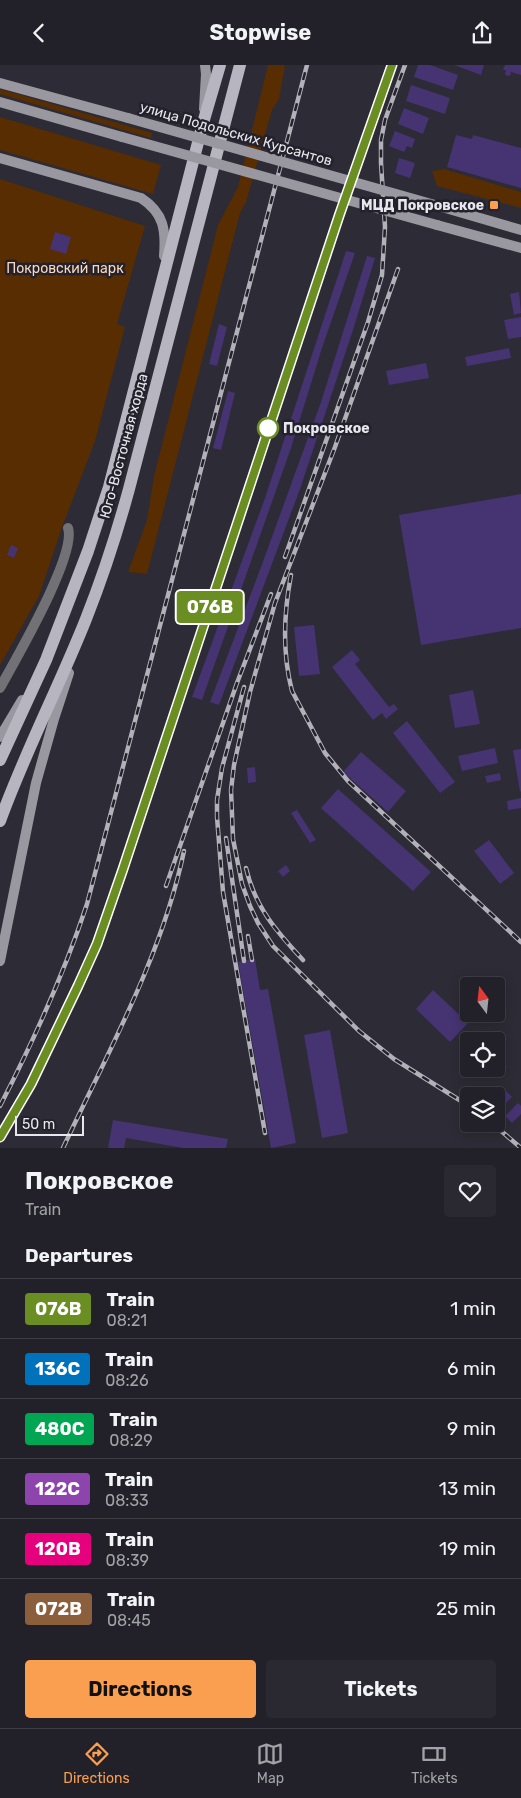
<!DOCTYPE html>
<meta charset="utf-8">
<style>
:root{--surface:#222028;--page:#2a2830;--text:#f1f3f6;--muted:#a2a3a8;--line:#3f3e45;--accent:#fa9f4f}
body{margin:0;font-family:Rubik,sans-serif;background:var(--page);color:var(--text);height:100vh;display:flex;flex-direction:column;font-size:19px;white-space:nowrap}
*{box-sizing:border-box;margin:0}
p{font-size:16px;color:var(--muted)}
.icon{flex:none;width:28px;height:28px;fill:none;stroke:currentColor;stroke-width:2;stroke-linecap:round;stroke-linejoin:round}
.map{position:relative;height:1083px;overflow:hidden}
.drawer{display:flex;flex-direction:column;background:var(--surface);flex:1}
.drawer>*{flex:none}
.badge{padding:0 10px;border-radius:4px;font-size:18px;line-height:32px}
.needle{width:32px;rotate:345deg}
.buttons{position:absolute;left:460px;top:912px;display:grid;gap:10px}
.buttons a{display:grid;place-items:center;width:45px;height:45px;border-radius:5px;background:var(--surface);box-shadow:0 2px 12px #0003,0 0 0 1px var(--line);font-size:25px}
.scale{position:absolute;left:15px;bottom:12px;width:69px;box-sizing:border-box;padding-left:5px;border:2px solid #e8e7ed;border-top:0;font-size:14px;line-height:18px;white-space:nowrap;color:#e8e7ed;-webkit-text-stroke:4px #23212b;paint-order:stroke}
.map>.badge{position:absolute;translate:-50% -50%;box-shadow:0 0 0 2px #fff}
h2{padding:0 25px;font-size:19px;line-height:45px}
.round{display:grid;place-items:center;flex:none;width:52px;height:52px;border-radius:5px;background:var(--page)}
.headline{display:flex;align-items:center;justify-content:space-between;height:85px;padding:0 25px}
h1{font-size:24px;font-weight:700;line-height:38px}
.cta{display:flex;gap:10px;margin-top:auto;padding:10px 25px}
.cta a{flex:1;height:58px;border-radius:5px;background:var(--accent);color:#111;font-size:20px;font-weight:700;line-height:58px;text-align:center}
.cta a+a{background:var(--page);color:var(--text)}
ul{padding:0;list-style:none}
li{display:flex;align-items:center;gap:15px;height:60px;padding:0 25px;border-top:1px solid var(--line)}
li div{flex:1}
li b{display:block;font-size:19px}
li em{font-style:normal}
li .badge{min-width:55px;font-weight:700;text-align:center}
header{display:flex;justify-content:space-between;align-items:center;height:65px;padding:0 25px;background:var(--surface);font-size:22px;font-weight:700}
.tabs{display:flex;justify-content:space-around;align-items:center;height:70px;border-top:1px solid var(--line);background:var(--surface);font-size:14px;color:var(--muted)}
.tabs a{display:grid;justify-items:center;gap:2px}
.tabs .current{color:var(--accent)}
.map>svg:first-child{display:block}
.green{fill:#572d01}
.building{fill:#463372}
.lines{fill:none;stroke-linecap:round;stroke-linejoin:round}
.minor{stroke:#727176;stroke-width:10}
.secondary{stroke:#99979f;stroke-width:10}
.primary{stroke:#b7b5bf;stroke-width:12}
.rail-casing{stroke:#b2b0b8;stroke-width:4.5}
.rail{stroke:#23212b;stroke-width:2.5;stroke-dasharray:8;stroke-linecap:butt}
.secondary-bridge{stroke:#99979f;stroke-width:10}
.line-casing{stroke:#fff;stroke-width:11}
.line{stroke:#6b8e23;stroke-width:8}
.poi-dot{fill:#fa9f4f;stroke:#23212b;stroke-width:2}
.stop-dot{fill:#fff;stroke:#6b8e23;stroke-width:2.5}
.labels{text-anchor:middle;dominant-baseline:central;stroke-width:5;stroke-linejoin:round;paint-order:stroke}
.street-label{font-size:14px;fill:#e8e7ed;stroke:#23212b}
.poi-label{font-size:14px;font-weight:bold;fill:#e8e7ed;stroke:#23212b;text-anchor:end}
.park-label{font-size:14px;fill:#fad7bc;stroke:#23212b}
.stop-label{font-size:14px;font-weight:bold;fill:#e8e7ed;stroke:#23212b;text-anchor:start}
</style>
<header><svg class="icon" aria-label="back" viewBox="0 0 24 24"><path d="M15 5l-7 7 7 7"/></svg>Stopwise<svg class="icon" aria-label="share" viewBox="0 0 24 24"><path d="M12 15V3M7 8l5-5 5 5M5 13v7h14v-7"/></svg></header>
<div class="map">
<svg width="521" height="1083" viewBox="0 0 521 1083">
<rect width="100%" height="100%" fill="#2d2b35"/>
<g class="green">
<path d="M268,0H285L279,34L272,45L246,137L240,148L147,509L128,507L147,455L154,411L218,160L238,122Z"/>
<path d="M0,24L152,68L151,73L0,29Z"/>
<path d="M0,52L161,100L153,129L0,85Z"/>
<path d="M444,104L521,127V143L437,121L432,106Z"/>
<path d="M0,114L145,161L117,259L125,262L95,376L61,465L39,531L0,600Z"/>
</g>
<g class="building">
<path d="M418,0H430L458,10L453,25L414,12Z"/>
<path d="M454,0H484L481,10Z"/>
<path d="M505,0H521V10L511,7L510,11L505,10L506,5H503Z"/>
<path d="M411,20L450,33L445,49L406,36Z"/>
<path d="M404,43L429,53L423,69L398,59Z"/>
<path d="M395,66L415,74L412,83L407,81L404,87L389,81Z"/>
<path d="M456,70L472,74L473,70L521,83V123L447,102Z"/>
<path d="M399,93L415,98L410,113L395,108Z"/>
<path d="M55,167L71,172L66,189L50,184Z"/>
<path d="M346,186L355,188L322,283L291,383L202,635L192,632L265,433Z"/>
<path d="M367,191L375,193L353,265L300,424L219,640L210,637L261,502L321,337Z"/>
<path d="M519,227L521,248L514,250L510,229Z"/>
<path d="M521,252V272L508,274L504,255Z"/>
<path d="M219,259L227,262L217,301L209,299Z"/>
<path d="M509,283L511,293L467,301L465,292Z"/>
<path d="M426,298L429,313L389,320L386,306Z"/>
<path d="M228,326L235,328L221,385L213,383Z"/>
<path d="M521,429V563L421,580L399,450Z"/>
<path d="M11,480L18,483L14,493L7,490Z"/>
<path d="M314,560L320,609L299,611L294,562Z"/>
<path d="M352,585L360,595L355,599L389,642L394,639L398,644L386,654L382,648L373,655L332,602Z"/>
<path d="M473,625L480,659L455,663L449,630Z"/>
<path d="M407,656L455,717L440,728L393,668Z"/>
<path d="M495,683L498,698L462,706L458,691Z"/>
<path d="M521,684V726L520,727L513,685Z"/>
<path d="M361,687L406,726L388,747L343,707Z"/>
<path d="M255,702L256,717L248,718L247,703Z"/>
<path d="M500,708L501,715L487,718L485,711Z"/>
<path d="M338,724L431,807L413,826L321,743Z"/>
<path d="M521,733V743L508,745L507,736Z"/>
<path d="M297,745L316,775L310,778L291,748Z"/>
<path d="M489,775L514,808L500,819L474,786Z"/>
<path d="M286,800L290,806L283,812L278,806Z"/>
<path d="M255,894L260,925L268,924L296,1078L271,1083L238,897Z"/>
<path d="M433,925L468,958L450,977L416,944Z"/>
<path d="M330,965L348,1068L322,1073L304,970Z"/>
<path d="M498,995L507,1002L500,1012L491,1006L492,1004H496V998Z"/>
<path d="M504,1024L512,1032L496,1047V1031Z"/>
<path d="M518,1038L521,1041V1049L512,1058L505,1051Z"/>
<path d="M113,1055L228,1074L226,1083H183L126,1073L124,1083H108Z"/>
</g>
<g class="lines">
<path class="minor" d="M0,623C15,595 77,490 68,463"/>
<g class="secondary">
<path d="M0,18L128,53"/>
<path d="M0,37L122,72"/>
<path d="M204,44L206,9L205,0"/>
<path d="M0,93L141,133C164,148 166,165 164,191"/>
<path d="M442,142L521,165"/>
<path d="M437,160L521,183"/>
<path d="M0,672L22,635"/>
<path d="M0,896L36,718L54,654L69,608"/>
</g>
<g class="primary">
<path d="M0,695L46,595L88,486L109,422L203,58L220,0"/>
<path d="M0,756C25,687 59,622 86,554C103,511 117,468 129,424L240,0"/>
</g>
<g class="rail-casing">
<g id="rail">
<path d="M398,204L335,382L275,538L250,627L234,700L231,725L233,774L242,819L250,841L258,858L273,881L359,966L394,994L469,1041"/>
<path d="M285,492L368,257L382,210L385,162L381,98V75L385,55L405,0"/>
<path d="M291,510C284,547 282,588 292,626L325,688L348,716L521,877"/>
<path d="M244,622L222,703L217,735V752L223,827L265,1068"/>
<path d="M226,773L244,896"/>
<path d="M246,803C255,842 276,866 303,895"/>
<path d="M166,821L237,618L271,529"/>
<path d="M248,871L252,895"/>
<path d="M0,1041C34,975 64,909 87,839L307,0"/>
<path d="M493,1059L521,1083"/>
<path d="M0,1072L31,1019L78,921L97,879L123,804L339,151L392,0"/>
<path d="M63,1083C108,987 162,891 184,786"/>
</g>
</g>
<use href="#rail" class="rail"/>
<g class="secondary-bridge">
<path d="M128,53L442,142"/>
<path d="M122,72L437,160"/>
</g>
</g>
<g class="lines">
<g class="line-casing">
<path id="line" d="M0,1072L31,1019L78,921L97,879L123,804L339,151L392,0"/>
</g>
<use href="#line" class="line"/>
</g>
<rect class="poi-dot" x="489" y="135" width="10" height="10" rx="2.5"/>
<circle class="stop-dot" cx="268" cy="363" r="10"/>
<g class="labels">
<g class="street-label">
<text transform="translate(236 69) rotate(16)">улица Подольских Курсантов</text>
<text transform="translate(124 381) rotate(-75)">Юго-Восточная хорда</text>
</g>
<g class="poi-label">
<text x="484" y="140">МЦД Покровское</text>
</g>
<g class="park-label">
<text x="65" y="203">Покровский парк</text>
</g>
<g class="stop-label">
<text x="283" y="363">Покровское</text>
</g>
</g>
</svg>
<div class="buttons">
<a><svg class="needle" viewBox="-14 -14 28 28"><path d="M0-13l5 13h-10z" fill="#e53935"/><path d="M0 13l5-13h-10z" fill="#a2a3a8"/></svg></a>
<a><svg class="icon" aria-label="locate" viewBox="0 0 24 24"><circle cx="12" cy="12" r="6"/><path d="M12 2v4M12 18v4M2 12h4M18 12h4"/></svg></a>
<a><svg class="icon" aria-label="layers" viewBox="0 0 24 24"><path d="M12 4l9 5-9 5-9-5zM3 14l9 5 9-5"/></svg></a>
</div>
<div class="scale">50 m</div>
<b class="badge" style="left:210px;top:542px;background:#6b8e23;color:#fff">076В</b>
</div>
<section class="drawer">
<div class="headline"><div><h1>Покровское</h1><p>Train</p></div><a class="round"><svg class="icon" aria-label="heart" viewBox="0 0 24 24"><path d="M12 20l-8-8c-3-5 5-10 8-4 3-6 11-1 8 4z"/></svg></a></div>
<h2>Departures</h2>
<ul>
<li><span class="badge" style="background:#6b8e23;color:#fff">076В</span><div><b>Train</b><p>08:21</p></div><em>1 min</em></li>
<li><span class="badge" style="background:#0072bc;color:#fff">136С</span><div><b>Train</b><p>08:26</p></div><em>6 min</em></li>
<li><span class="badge" style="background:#00a651;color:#fff">480С</span><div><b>Train</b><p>08:29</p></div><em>9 min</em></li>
<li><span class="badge" style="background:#8e44ad;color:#fff">122С</span><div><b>Train</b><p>08:33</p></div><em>13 min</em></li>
<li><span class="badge" style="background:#e6007e;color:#fff">120В</span><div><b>Train</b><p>08:39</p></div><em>19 min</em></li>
<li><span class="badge" style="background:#8b5e3c;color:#fff">072В</span><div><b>Train</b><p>08:45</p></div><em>25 min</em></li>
</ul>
<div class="cta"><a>Directions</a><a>Tickets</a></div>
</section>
<nav class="tabs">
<a class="current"><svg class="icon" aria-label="directions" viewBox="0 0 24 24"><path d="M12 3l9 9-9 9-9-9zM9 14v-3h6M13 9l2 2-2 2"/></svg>Directions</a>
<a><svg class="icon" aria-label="map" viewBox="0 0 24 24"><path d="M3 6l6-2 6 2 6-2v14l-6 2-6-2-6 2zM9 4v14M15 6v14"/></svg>Map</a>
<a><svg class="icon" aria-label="tickets" viewBox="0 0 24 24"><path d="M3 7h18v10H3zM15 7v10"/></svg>Tickets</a>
</nav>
